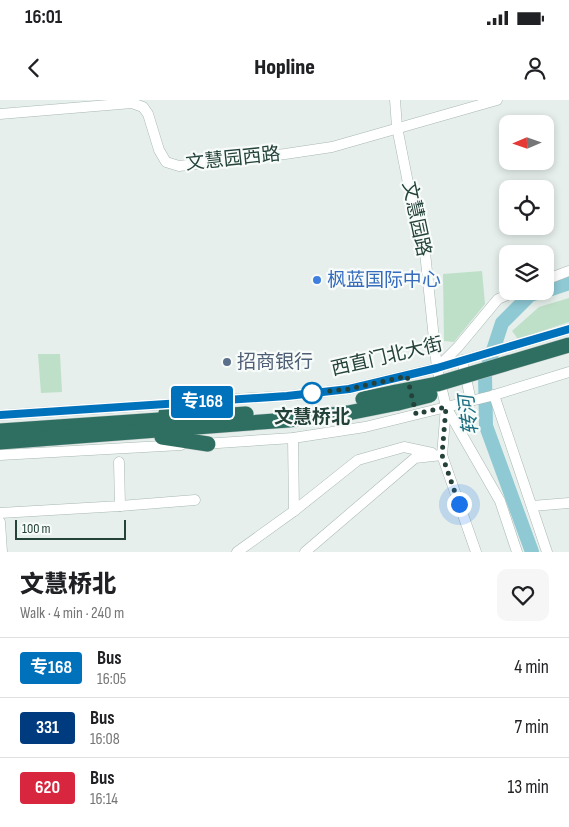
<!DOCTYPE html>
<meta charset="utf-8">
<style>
:root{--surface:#fff;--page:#f6f6f6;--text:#202124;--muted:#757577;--line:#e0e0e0}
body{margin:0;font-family:"Sofia Sans Condensed","Noto Sans SC",sans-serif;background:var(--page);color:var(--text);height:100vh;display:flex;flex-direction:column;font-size:19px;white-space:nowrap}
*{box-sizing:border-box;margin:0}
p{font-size:16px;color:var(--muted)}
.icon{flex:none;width:28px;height:28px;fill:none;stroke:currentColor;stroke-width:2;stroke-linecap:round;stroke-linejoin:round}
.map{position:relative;height:452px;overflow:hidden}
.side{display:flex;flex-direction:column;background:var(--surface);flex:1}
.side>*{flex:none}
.badge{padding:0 10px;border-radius:4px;font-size:18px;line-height:32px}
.needle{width:32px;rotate:268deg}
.controls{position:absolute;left:499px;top:15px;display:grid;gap:10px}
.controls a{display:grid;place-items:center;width:55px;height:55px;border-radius:10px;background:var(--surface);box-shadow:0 2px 8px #0003;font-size:25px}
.scale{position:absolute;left:15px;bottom:12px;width:111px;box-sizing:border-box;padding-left:5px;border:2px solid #24423a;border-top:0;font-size:14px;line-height:18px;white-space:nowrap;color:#24423a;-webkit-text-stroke:4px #f7fbf9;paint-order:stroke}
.you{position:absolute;width:25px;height:25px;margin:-12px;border:4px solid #fff;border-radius:50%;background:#1a73e8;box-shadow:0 0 0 8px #1a73e833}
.map>.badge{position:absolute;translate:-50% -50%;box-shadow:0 0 0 2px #fff}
.round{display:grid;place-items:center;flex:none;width:52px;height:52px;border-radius:10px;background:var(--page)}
.head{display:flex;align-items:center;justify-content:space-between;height:85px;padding:0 20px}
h1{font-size:24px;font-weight:800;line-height:38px}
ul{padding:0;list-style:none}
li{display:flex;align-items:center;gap:15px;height:60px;padding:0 20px;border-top:1px solid var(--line)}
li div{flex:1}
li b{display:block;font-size:19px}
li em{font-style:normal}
li .badge{min-width:55px;font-weight:700;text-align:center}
.status{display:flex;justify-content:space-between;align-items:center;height:35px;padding:0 25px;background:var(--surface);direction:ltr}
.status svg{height:14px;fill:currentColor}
header{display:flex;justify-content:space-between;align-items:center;height:65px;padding:0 20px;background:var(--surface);font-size:22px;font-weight:800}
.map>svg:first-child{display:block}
.green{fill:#bfe0c8}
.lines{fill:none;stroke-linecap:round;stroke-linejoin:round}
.river{stroke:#8ec9d4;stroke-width:14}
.minor-casing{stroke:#a8b8b2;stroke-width:11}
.highway-casing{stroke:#c2cac8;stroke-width:16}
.minor{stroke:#fff;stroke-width:10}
.highway{stroke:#2f6f62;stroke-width:15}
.highway-bridge-casing{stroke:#c2cac8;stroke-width:16;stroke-linecap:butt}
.highway-bridge{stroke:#2f6f62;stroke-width:15}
.line-casing{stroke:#fff;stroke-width:11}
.line{stroke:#0072bc;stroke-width:8}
.walk{stroke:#24423a;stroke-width:5;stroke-dasharray:0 9}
.shop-dot{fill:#3f7fe0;stroke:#f7fbf9;stroke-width:2}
.service-dot{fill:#5c6f8a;stroke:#f7fbf9;stroke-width:2}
.stop-dot{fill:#fff;stroke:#0072bc;stroke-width:2.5}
.labels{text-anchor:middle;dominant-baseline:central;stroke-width:4.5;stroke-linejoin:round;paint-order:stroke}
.street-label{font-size:19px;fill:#24423a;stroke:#f7fbf9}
.shop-label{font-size:19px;fill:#366cbe;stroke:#f7fbf9;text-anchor:start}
.service-label{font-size:19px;fill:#4e5e75;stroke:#f7fbf9;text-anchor:start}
.stop-label{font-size:19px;font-weight:bold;fill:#24423a;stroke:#f7fbf9}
.water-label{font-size:20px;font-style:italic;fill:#1c6f80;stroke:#f7fbf9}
</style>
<div class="status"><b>16:01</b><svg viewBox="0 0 49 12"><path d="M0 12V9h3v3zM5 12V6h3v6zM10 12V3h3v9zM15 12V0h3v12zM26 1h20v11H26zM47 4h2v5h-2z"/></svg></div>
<header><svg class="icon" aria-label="back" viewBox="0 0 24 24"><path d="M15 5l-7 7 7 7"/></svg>Hopline<svg class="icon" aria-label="person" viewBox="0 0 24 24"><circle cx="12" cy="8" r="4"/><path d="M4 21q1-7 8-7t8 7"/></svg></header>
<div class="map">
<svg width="569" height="452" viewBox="0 0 569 452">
<rect width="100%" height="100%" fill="#e6efeb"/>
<g class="green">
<path d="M482,171L485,204L454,242L444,241L443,174Z"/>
<path d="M569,198V222L518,239L512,231L539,207Z"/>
<path d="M38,254H60L62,292L41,293Z"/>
</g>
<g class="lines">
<g class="river">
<path d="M545,191L569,183"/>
<path d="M532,452L486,326L485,275L502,223L530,195L543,191"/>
</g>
<g class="minor-casing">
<g id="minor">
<path d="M395,0L397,27L409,88L423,133L437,268L446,307L500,401L517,452"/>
<path d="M0,14L132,3L143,7L148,14L159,50L166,62L179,66L285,54L332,47L497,0"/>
<path d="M545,180L569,171"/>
<path d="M462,260L471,301"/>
<path d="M438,267L458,247L498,199L517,191"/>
<path d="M494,295L547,452"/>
<path d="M204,301L287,296L349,289L437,268L569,229"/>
<path d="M446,307L442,355L476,452"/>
<path d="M0,315L184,303"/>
<path d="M203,344L293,338L365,327L491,296L569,272"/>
<path d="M0,355L181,345"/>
<path d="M120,406L195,400"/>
<path d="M532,406L569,403"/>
<path d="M294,411L358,360L404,347L432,353"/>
<path d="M0,413L120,406L119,362"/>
<path d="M0,422L2,452"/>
<path d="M237,452L294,411L293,338"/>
<path d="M305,452L415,358L442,355"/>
</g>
</g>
<g class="highway-casing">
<g id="highway">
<path d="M363,299L396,292"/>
<path d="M166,313L208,301"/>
<path d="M0,331L246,314"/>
<path d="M162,337L208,344"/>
<path d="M0,342L288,320L348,313L398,303"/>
</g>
</g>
<use href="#minor" class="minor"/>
<use href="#highway" class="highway"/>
<g class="highway-bridge-casing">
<g id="highway-bridge">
<path d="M396,292L437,284L569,245"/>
<path d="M398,303L430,295"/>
</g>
</g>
<use href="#highway-bridge" class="highway-bridge"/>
</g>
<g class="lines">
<g class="line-casing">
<path id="line" d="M0,315L287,296L349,289L437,268L569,229"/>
</g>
<use href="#line" class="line"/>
<path class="walk" d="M312,293L349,289L407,276L416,314L446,307L442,355L459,404"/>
</g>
<circle class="shop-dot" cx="317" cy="180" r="5"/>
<circle class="service-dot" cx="227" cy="262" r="5"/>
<circle class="stop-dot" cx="312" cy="293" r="10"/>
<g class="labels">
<g class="street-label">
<text transform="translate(233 59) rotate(-6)">文慧园西路</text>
<text transform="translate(416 119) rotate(78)">文慧园路</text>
<text transform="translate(387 257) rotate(-13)">西直门北大街</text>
</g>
<g class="shop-label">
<text x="327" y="180">枫蓝国际中心</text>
</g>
<g class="service-label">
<text x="237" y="262">招商银行</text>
</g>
<g class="stop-label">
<text x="312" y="317">文慧桥北</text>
</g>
<g class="water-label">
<text transform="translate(469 315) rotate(-97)">转河</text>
</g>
</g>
</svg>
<div class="controls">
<a><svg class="needle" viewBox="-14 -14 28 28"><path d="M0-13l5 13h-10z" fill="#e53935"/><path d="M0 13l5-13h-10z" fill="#757577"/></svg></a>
<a><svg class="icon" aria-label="locate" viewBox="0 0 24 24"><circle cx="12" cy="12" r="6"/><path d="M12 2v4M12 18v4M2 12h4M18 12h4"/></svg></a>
<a><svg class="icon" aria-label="layers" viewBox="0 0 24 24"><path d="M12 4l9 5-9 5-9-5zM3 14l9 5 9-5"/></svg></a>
</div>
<div class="scale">100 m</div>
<div class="you" style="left:459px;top:404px"></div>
<b class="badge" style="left:202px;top:302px;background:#0072bc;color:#fff">专168</b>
</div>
<section class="side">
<div class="head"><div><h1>文慧桥北</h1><p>Walk · 4 min · 240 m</p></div><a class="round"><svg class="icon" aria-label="heart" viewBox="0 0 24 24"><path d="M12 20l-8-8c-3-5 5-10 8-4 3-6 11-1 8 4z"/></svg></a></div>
<ul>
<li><span class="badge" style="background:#0072bc;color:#fff">专168</span><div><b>Bus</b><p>16:05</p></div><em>4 min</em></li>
<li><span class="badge" style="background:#003b80;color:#fff">331</span><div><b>Bus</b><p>16:08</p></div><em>7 min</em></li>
<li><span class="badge" style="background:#d7263d;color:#fff">620</span><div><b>Bus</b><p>16:14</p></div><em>13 min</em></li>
</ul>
</section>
